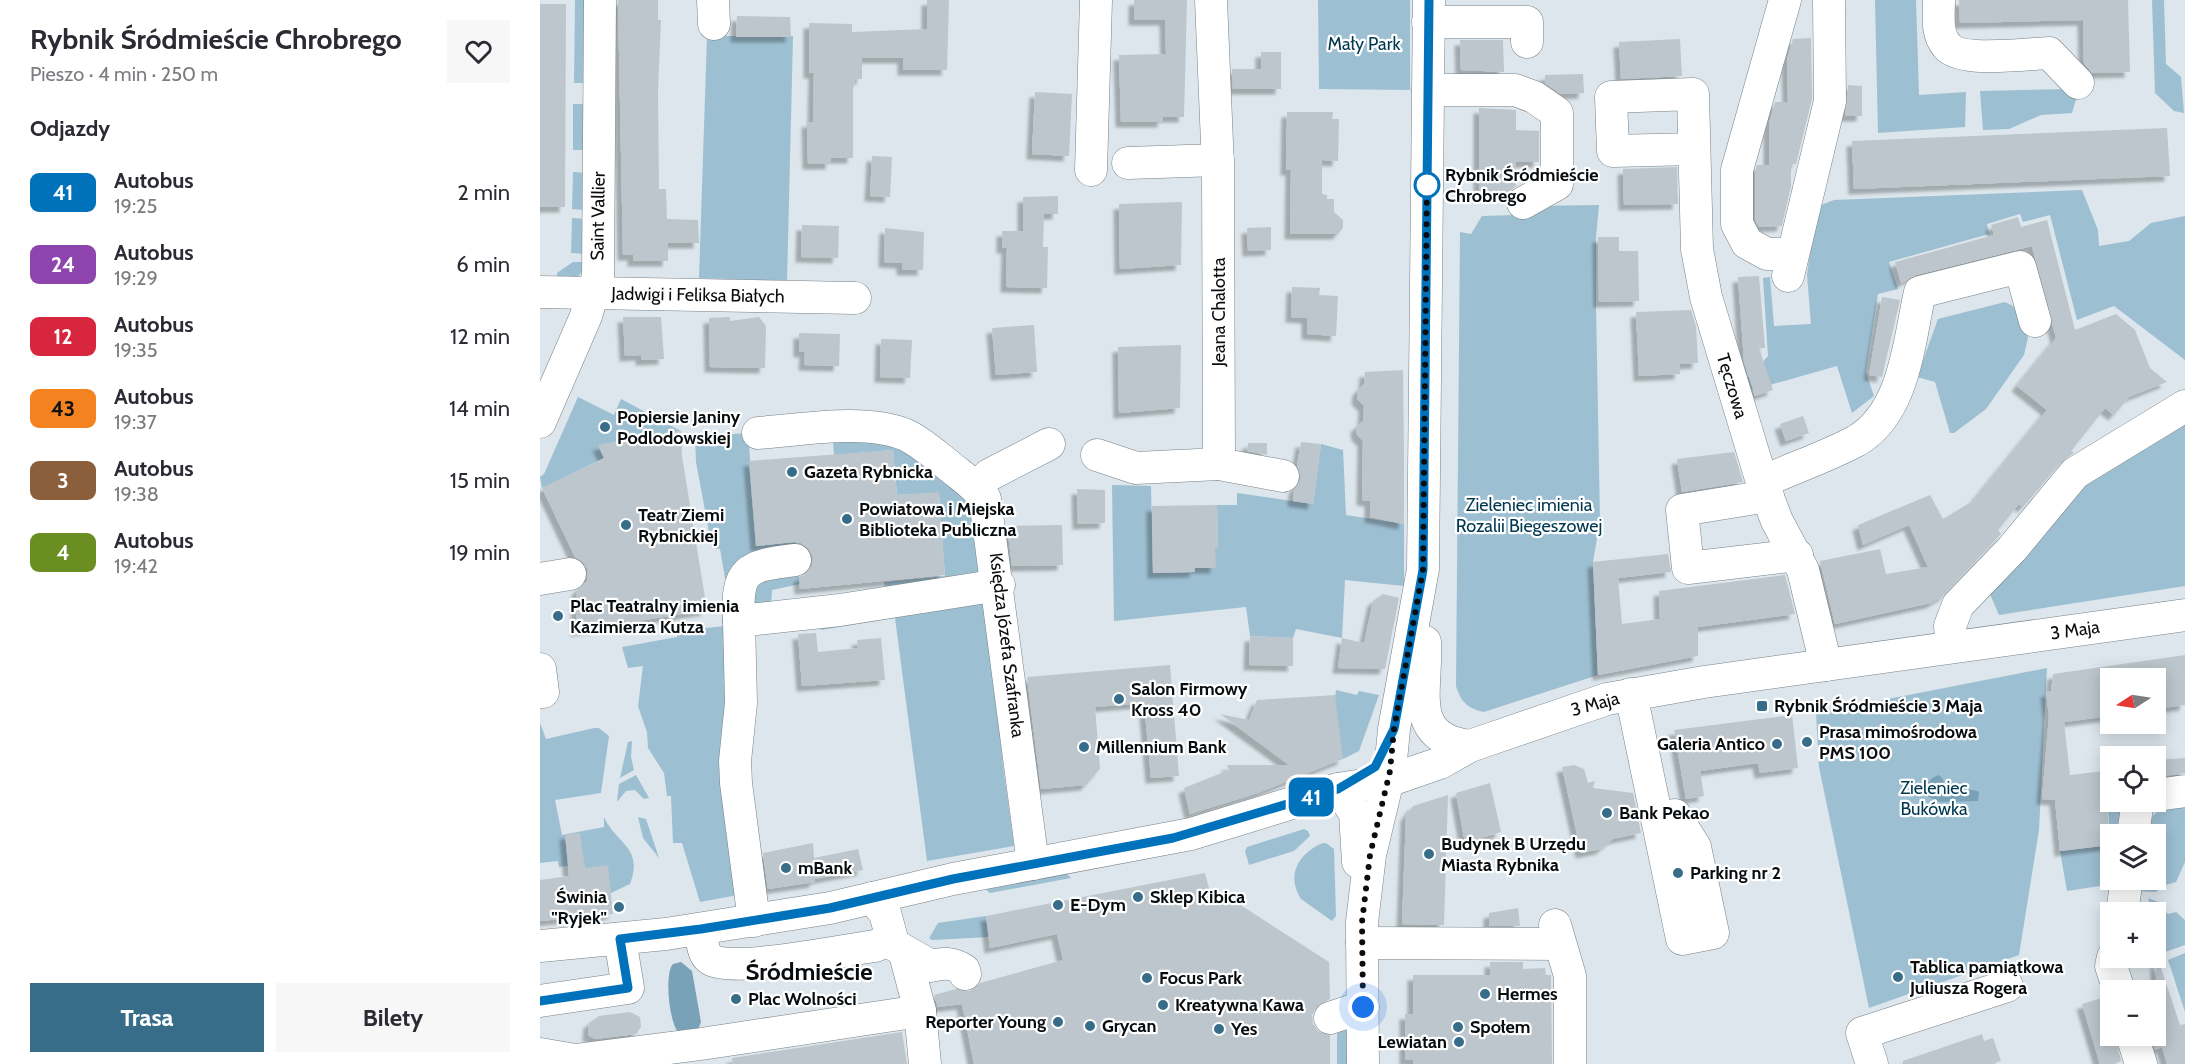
<!DOCTYPE html>
<html lang="pl">
<meta charset="utf-8">
<style>
:root{--surface:#fff;--page:#f7f7f7;--text:#2b2b33;--muted:#7c7c81;--accent:#386d89}
body{margin:0;font-family:Cabin,sans-serif;background:var(--page);color:var(--text);height:100vh;display:flex;flex-direction:column;font-size:22px;white-space:nowrap}
*{box-sizing:border-box;margin:0}
p{font-size:20px;color:var(--muted)}
.icon{flex:none;width:33px;height:33px;fill:none;stroke:currentColor;stroke-width:2;stroke-linecap:round;stroke-linejoin:round}
.map{position:relative;flex:1;overflow:hidden}
.sheet{display:flex;flex-direction:column;background:var(--surface);width:540px}
.sheet>*{flex:none}
.badge{padding:0 12px;border-radius:9px;font-size:21px;line-height:39px}
.needle{width:39px;rotate:258deg}
.fabs{position:absolute;left:1560px;top:668px;display:grid;gap:12px}
.fabs a{display:grid;place-items:center;width:66px;height:66px;border-radius:0px;background:var(--surface);box-shadow:0 3px 15px #0003;font-size:30px}
.you{position:absolute;width:30px;height:30px;margin:-15px;border:4px solid #fff;border-radius:50%;background:#1a73e8;box-shadow:0 0 0 9px #1a73e833}
.map>.badge{position:absolute;translate:-50% -50%;box-shadow:0 0 0 3px #fff}
h2{padding:0 30px;font-size:22px;line-height:54px}
.round{display:grid;place-items:center;flex:none;width:63px;height:63px;border-radius:0px;background:var(--page)}
.headline{display:flex;align-items:center;justify-content:space-between;height:102px;padding:0 30px}
h1{font-size:28px;font-weight:800;line-height:45px}
.button{display:flex;gap:12px;margin-top:auto;padding:12px 30px}
.button a{flex:1;height:69px;border-radius:0px;background:var(--accent);color:#fff;font-size:24px;font-weight:800;line-height:69px;text-align:center}
.button a+a{background:var(--page);color:var(--text)}
ul{padding:0;list-style:none}
li{display:flex;align-items:center;gap:18px;height:72px;padding:0 30px}
li div{flex:1}
li b{display:block;font-size:22px}
li em{font-style:normal}
li .badge{min-width:66px;font-weight:700;text-align:center}
main{display:flex;flex:1;min-height:0}
.map>svg:first-child{display:block}
.green{fill:#9dbfd2}
.water{fill:#79a1b7}
.building{fill:#bcc6cc;filter:url(#shadow)}
.lines{fill:none;stroke-linecap:round;stroke-linejoin:round}
.minor-casing{stroke:#788187;stroke-width:33}
.minor{stroke:#fff;stroke-width:32}
.line-casing{stroke:#fff;stroke-width:14}
.line{stroke:#0072bc;stroke-width:9}
.walk{stroke:#0a0d0f;stroke-width:6;stroke-dasharray:0 10.8}
.stop-dot{fill:#fff;stroke:#0072bc;stroke-width:3}
.poi-dot{fill:#386d89;stroke:#fff;stroke-width:2}
.labels{text-anchor:middle;dominant-baseline:central;stroke-width:4.5;stroke-linejoin:round;paint-order:stroke}
.park-label{font-size:18px;fill:#00384f;stroke:#fff}
.stop-label{font-size:18px;font-weight:bold;fill:#0a0d0f;stroke:#fff;text-anchor:start}
.street-label{font-size:18px;fill:#0a0d0f;stroke:#fff}
.poi-label{font-size:18px;font-weight:bold;fill:#0a0d0f;stroke:#fff;text-anchor:start}
.district-label{font-size:24px;font-weight:bold;fill:#0a0d0f;stroke:#fff}
</style>
<main>
<section class="sheet">
<div class="headline"><div><h1>Rybnik Śródmieście Chrobrego</h1><p>Pieszo · 4 min · 250 m</p></div><a class="round"><svg class="icon" aria-label="heart" viewBox="0 0 24 24"><path d="M12 20l-8-8c-3-5 5-10 8-4 3-6 11-1 8 4z"/></svg></a></div>
<h2>Odjazdy</h2>
<ul>
<li><span class="badge" style="background:#0072bc;color:#fff">41</span><div><b>Autobus</b><p>19:25</p></div><em>2 min</em></li>
<li><span class="badge" style="background:#8e44ad;color:#fff">24</span><div><b>Autobus</b><p>19:29</p></div><em>6 min</em></li>
<li><span class="badge" style="background:#d7263d;color:#fff">12</span><div><b>Autobus</b><p>19:35</p></div><em>12 min</em></li>
<li><span class="badge" style="background:#f58220;color:#111">43</span><div><b>Autobus</b><p>19:37</p></div><em>14 min</em></li>
<li><span class="badge" style="background:#8b5e3c;color:#fff">3</span><div><b>Autobus</b><p>19:38</p></div><em>15 min</em></li>
<li><span class="badge" style="background:#6b8e23;color:#fff">4</span><div><b>Autobus</b><p>19:42</p></div><em>19 min</em></li>
</ul>
<div class="button"><a>Trasa</a><a>Bilety</a></div>
</section>
<div class="map">
<svg width="1645" height="1064" viewBox="0 0 1645 1064">
<defs>
<filter id="shadow"><feDropShadow dx="-5.5" dy="5.5" stdDeviation="1.5" flood-color="#0004"/></filter>
</defs>
<rect width="100%" height="100%" fill="#dce6ec"/>
<g class="green">
<path d="M35,0H49L48,83H34Z"/>
<path d="M778,0H870V90L779,89Z"/>
<path d="M1335,0H1376L1379,95L1426,92L1425,127L1338,133Z"/>
<path d="M1612,0H1624L1626,64L1641,77L1644,113L1634,111L1615,93Z"/>
<path d="M167,36H253L247,281L159,278Z"/>
<path d="M1530,89L1537,96L1532,113L1501,115L1469,129L1443,130L1440,91Z"/>
<path d="M33,104H48L47,150H33Z"/>
<path d="M33,172L46,173L45,210L32,209Z"/>
<path d="M1542,190L1558,230L1559,246L1589,241L1611,223L1645,216V360L1574,306L1537,320L1510,215L1483,222L1480,214L1447,224L1449,234L1349,262L1358,289L1338,294L1326,372L1334,396L1312,413L1297,366L1212,390L1208,378L1228,356L1223,278L1230,277L1234,326L1271,324L1267,275L1276,207L1294,200Z"/>
<path d="M1059,205L1056,237V305L1060,521L1053,562L1058,675L944,712C927,708 921,702 916,686L920,232L931,234L942,216L977,215L992,206Z"/>
<path d="M32,218L47,219L46,254L31,253Z"/>
<path d="M33,262H45C43,279 32,279 17,281V273Z"/>
<path d="M1465,302L1473,306L1489,333L1484,355L1446,409L1414,433H1410L1395,382L1377,377L1398,319Z"/>
<path d="M38,397L74,415L81,399L141,431L59,445L64,458L2,488L0,477L4,474Z"/>
<path d="M1645,408V586L1459,615L1449,592L1532,467Z"/>
<path d="M208,433L217,546L256,542L257,553L186,584L180,549L172,548L156,462L155,437Z"/>
<path d="M337,440L370,452L426,496L437,516L442,572L346,596L344,582L405,576L399,493L357,495L353,450L294,455L293,442Z"/>
<path d="M781,444L803,450L806,515L864,524V586L805,580L802,638L756,629L753,638L710,636L706,607L574,621L572,485L611,486L613,573L655,572V568H675V548H678L677,505H697V493L773,504Z"/>
<path d="M258,565L260,584L232,590L231,607L212,611L207,589Z"/>
<path d="M446,594L463,766L474,846L387,861L355,618L281,630L279,619Z"/>
<path d="M185,626L198,895L160,902L142,843H133L131,796H127L124,773L108,748L107,732L98,706L103,666L88,668L82,647L137,637L138,631Z"/>
<path d="M1507,668L1499,830L1479,955L1329,1008L1279,767L1276,713Z"/>
<path d="M796,690L817,695L819,691L839,695L819,751L803,759L793,714Z"/>
<path d="M0,723L6,739L54,728H59L69,736L61,793L15,800L22,835L64,827V817C76,844 104,847 90,884L71,893L45,873L44,864L19,867L18,861L0,863Z"/>
<path d="M92,741L91,757L94,770L80,778L88,742Z"/>
<path d="M96,775L109,798L104,799L95,790L86,791L77,802L79,784Z"/>
<path d="M1570,786V801H1584L1585,834H1570V837L1566,787Z"/>
<path d="M1645,800V862L1636,882L1622,886L1616,892L1596,891L1597,879H1616V834H1603C1613,811 1621,805 1645,800Z"/>
<path d="M98,817L106,819L119,858L103,838Z"/>
<path d="M764,829L768,831L770,836L754,851L709,865L705,851L707,847Z"/>
<path d="M786,843L794,849L796,916L792,921L761,899C750,881 753,864 769,851C775,847 779,843 786,843Z"/>
<path d="M1570,845V879H1581L1580,883L1527,891L1520,851Z"/>
<path d="M526,873L531,878L450,893L443,887Z"/>
<path d="M1608,898L1626,905L1624,910L1628,914L1636,912L1645,920V945L1625,952L1616,922V912H1612Z"/>
<path d="M446,916L449,937L392,940L389,938L398,923Z"/>
<path d="M1645,953V1012L1628,960Z"/>
<path d="M812,1022L813,1064H797V1029Z"/>
</g>
<g class="water">
<path d="M1399,775L1403,779L1406,797C1420,796 1427,786 1439,792L1438,801L1400,802L1387,796L1386,786L1392,778Z"/>
<path d="M141,962L152,971L161,1022L157,1032L139,1033C129,1024 124,973 133,964Z"/>
</g>
<g class="building">
<path d="M78,0H118V20H121L118,91L119,189H126L127,219L158,220L159,243H128V261H93V255H83Z"/>
<path d="M387,0H409L407,70H363V58H322V79H315L313,90V158H291V164H268L267,122H273L274,73H269V23L312,24V32L387,29Z"/>
<path d="M594,0H647L644,117H623V122H581L579,55L626,54L625,20H594Z"/>
<path d="M1419,0H1588L1590,72L1552,73L1544,63L1543,20L1420,23Z"/>
<path d="M0,4H26L25,207H0Z"/>
<path d="M197,16L250,17L251,37H196Z"/>
<path d="M1271,38L1272,99L1256,164H1251V186L1242,226L1219,227L1215,220V172L1217,165H1229V124L1235,102H1248L1247,60L1253,39Z"/>
<path d="M1140,39L1142,76L1081,79L1079,42Z"/>
<path d="M920,40H963L964,72L921,70Z"/>
<path d="M721,52H741V89H693L692,69H721Z"/>
<path d="M1043,74L1044,93L1021,94L1005,83V75Z"/>
<path d="M1308,85L1322,86V116H1305Z"/>
<path d="M495,92L532,94L529,156L492,154Z"/>
<path d="M939,108L976,110V130L999,131V162H976V186L967,194H939Z"/>
<path d="M747,112H793L792,119H799L798,161L782,160V194L787,195V199H794V212L803,220V228L798,234H750L751,170H746Z"/>
<path d="M1627,128L1630,176L1314,189L1312,141Z"/>
<path d="M332,156L352,157L350,197L330,196Z"/>
<path d="M1137,167L1138,204L1084,205L1083,169Z"/>
<path d="M518,196V214H504L503,247H508L507,288L466,287L467,248H462V231H483V197Z"/>
<path d="M642,202L641,265L580,269L579,204Z"/>
<path d="M1478,217L1481,227L1507,220L1535,330L1576,314L1595,330L1610,368L1627,382L1589,397L1574,415L1565,408L1531,451L1534,453L1521,462L1483,507L1479,504L1458,530L1461,534L1403,596L1391,603L1295,624L1280,561L1340,549L1346,574L1388,567L1369,525L1323,545L1318,525L1390,495L1403,519L1433,501L1507,410L1477,386L1516,338L1492,246L1376,275L1361,283L1355,262L1454,235L1451,225Z"/>
<path d="M262,225L299,226L298,258L261,257Z"/>
<path d="M731,227V250L708,251L707,228Z"/>
<path d="M345,228L384,232L383,270H362V263L344,262Z"/>
<path d="M1058,237H1079V251H1098L1099,301L1059,302Z"/>
<path d="M1219,276L1225,348H1219L1233,390L1215,396L1204,362L1198,277Z"/>
<path d="M752,287L780,288L779,295L798,296L796,336L767,334V318L751,317Z"/>
<path d="M1342,297L1360,300L1342,377L1329,375Z"/>
<path d="M1151,310L1156,327L1158,363L1140,364V374L1099,376L1096,312Z"/>
<path d="M83,317H121L124,359L101,360V355L85,356Z"/>
<path d="M190,317V321L219,317L226,326L225,368L170,367L169,318Z"/>
<path d="M494,325L497,372L456,375L452,328Z"/>
<path d="M259,333L300,334L299,366L264,365L265,352H259Z"/>
<path d="M341,339L372,340L370,378L340,377Z"/>
<path d="M641,345L640,408L579,413L578,347Z"/>
<path d="M863,370L864,457V524L830,517V501L822,500L823,441L817,435L816,427L823,421L824,406L817,399L818,390L824,384L825,372Z"/>
<path d="M1263,416L1269,433L1246,441L1240,424Z"/>
<path d="M141,431L142,456L167,610L36,631L37,590L47,581L48,570L43,562L35,557L2,488L64,458L58,445Z"/>
<path d="M761,442L781,444L773,504L753,501L754,489L761,479L757,466Z"/>
<path d="M708,443H727V455L707,451Z"/>
<path d="M353,450L357,495L399,492L405,575L260,589L259,577L266,574L272,566L273,557L269,549L261,543L253,542L216,546L209,461Z"/>
<path d="M1194,452L1203,482L1142,492L1137,459Z"/>
<path d="M537,489L565,490V523L538,524Z"/>
<path d="M677,505L678,548H675L676,568H655V572L613,573L612,506Z"/>
<path d="M522,525L523,565L472,566L467,526Z"/>
<path d="M1128,554L1131,572L1078,578L1082,624L1120,619L1119,591L1245,575L1255,614L1158,627V656L1058,675L1053,562Z"/>
<path d="M843,594L859,598L845,669L798,668L802,638L824,643L833,601Z"/>
<path d="M276,633L278,652L318,648L317,640L341,638L345,680L262,686L258,634Z"/>
<path d="M710,636L753,638V666L709,665Z"/>
<path d="M1645,655V705L1616,709V678H1570V716L1524,722L1530,775L1564,771L1570,845L1520,851L1515,800L1502,799L1509,716L1506,692L1511,691L1513,674Z"/>
<path d="M630,665L639,776L611,778L604,703L555,707L560,769L546,785L501,789L487,677Z"/>
<path d="M795,695L803,759L718,793L650,814L644,788L689,770L687,765H749L680,714L709,720L717,700Z"/>
<path d="M1252,715L1258,768L1220,773L1218,763L1160,771L1164,796L1146,799L1134,730Z"/>
<path d="M1645,758V773L1616,777V760Z"/>
<path d="M1034,765L1044,769L1048,783L1055,781L1053,788L1093,793L1101,833L1073,839L1061,849L1041,853L1022,767Z"/>
<path d="M950,783L961,832L925,843L916,793Z"/>
<path d="M908,795L904,925L862,924L866,816L873,806Z"/>
<path d="M40,833L45,868L68,865L73,914L0,921V880L29,876L25,834Z"/>
<path d="M273,843L274,858L318,849L323,870L275,879V882L228,889L223,853Z"/>
<path d="M665,873L672,900L688,897L789,962L790,999L777,1006L772,1015L773,1024L778,1031L790,1035V1064H434L422,1004L398,1007L394,995L416,989L430,991L440,983L523,960L517,934L450,948L446,916Z"/>
<path d="M978,908L980,926H949V913Z"/>
<path d="M950,962H983V969L1005,968L1006,975H1011L1012,1064H873V1060H865V1014H873V975H950Z"/>
<path d="M1616,962H1619L1640,1025L1645,1024V1064H1627L1622,1047L1615,1050L1611,1035H1616Z"/>
<path d="M1562,998L1570,1024V1035H1575L1581,1061L1574,1064H1560L1542,1004Z"/>
<path d="M90,1012L100,1017L101,1027L96,1034L55,1039L48,1035L49,1023L59,1016Z"/>
<path d="M362,1032L367,1064H193L192,1058Z"/>
<path d="M1442,1034L1444,1041L1453,1038L1461,1061L1451,1064H1363V1061Z"/>
</g>
<g class="lines">
<g class="minor-casing">
<g id="minor">
<path d="M173,0L174,24"/>
<path d="M1245,0L1197,170V224L1207,243L1227,254H1252"/>
<path d="M1399,0C1399,15 1396,34 1407,46C1421,63 1487,54 1509,53L1538,83"/>
<path d="M888,22H987V42"/>
<path d="M888,90H975L994,97L1017,113V184L983,203"/>
<path d="M1154,149L1073,151L1071,97L1153,94L1157,249L1166,297L1222,482L1237,521L1263,570L1286,665"/>
<path d="M588,163L678,160"/>
<path d="M551,170L556,0"/>
<path d="M1248,276L1290,101L1289,0"/>
<path d="M0,292L315,298"/>
<path d="M0,422L46,316L58,276L60,0"/>
<path d="M218,433C262,430 325,418 366,435C381,442 395,455 408,465C421,476 436,485 445,499L493,864"/>
<path d="M557,455L596,468L679,464L678,167L671,0"/>
<path d="M679,464L743,476"/>
<path d="M1222,482C1253,468 1286,457 1316,441C1365,413 1369,341 1380,292L1480,267L1495,321"/>
<path d="M436,487L449,475L509,444"/>
<path d="M1228,496L1142,510L1148,568L1257,555"/>
<path d="M0,579L30,574"/>
<path d="M199,621C196,569 206,566 255,560"/>
<path d="M885,642C888,689 866,738 930,746"/>
<path d="M1412,647L1410,626L1418,605L1472,549L1535,473L1645,406"/>
<path d="M0,669L3,692H0"/>
<path d="M1091,694L1142,939L1173,933L1155,847L1135,815"/>
<path d="M798,789L815,813L818,862"/>
<path d="M1616,795L1645,791"/>
<path d="M1593,834L1598,801"/>
<path d="M1582,912L1587,879"/>
<path d="M214,921L196,783L195,761L201,703L199,621L300,610L459,585"/>
<path d="M1015,925L1030,976V1064"/>
<path d="M161,929C162,938 162,954 170,959C193,974 304,950 335,946L352,939L345,913L332,898"/>
<path d="M822,943L1019,944"/>
<path d="M0,946L126,934L290,908L413,879L651,834L798,789L848,781L900,763L930,746L1067,699L1164,682L1645,615"/>
<path d="M356,946L391,966C404,963 412,962 424,970L425,974"/>
<path d="M365,954L380,1011L385,1064"/>
<path d="M1573,957L1571,966L1579,990"/>
<path d="M0,1001L88,988L80,939"/>
<path d="M790,1018L823,1007"/>
<path d="M1592,1035L1601,1064"/>
<path d="M0,1054L35,1060L161,1044L380,1011"/>
<path d="M823,1064L822,922L830,855L850,771L854,729L883,569L889,0"/>
<path d="M1332,1064L1322,1033L1467,986"/>
</g>
</g>
<use href="#minor" class="minor"/>
</g>
<g class="lines">
<g class="line-casing">
<path id="line" d="M0,1001L88,988L80,939L161,929L290,908L413,879L633,838L798,789L835,767L854,729L883,570L889,0"/>
</g>
<use href="#line" class="line"/>
<path class="walk" d="M823,1007L822,922L830,855L850,771L854,729L883,570L887,181V185"/>
</g>
<circle class="stop-dot" cx="887" cy="185" r="12"/>
<g class="poi-dot">
<circle cx="65" cy="427" r="6"/>
<circle cx="252" cy="472" r="6"/>
<circle cx="307" cy="519" r="6"/>
<circle cx="86" cy="525" r="6"/>
<circle cx="18" cy="616" r="6"/>
<circle cx="579" cy="699" r="6"/>
<rect x="1216" y="700" width="12" height="12" rx="3"/>
<circle cx="1267" cy="742" r="6"/>
<circle cx="1237" cy="744" r="6"/>
<circle cx="544" cy="747" r="6"/>
<circle cx="1067" cy="813" r="6"/>
<circle cx="889" cy="854" r="6"/>
<circle cx="246" cy="868" r="6"/>
<circle cx="1138" cy="873" r="6"/>
<circle cx="598" cy="897" r="6"/>
<circle cx="518" cy="905" r="6"/>
<circle cx="79" cy="907" r="6"/>
<circle cx="1358" cy="977" r="6"/>
<circle cx="607" cy="978" r="6"/>
<circle cx="945" cy="994" r="6"/>
<circle cx="196" cy="999" r="6"/>
<circle cx="623" cy="1005" r="6"/>
<circle cx="518" cy="1022" r="6"/>
<circle cx="550" cy="1026" r="6"/>
<circle cx="918" cy="1027" r="6"/>
<circle cx="679" cy="1029" r="6"/>
<circle cx="919" cy="1042" r="6"/>
</g>
<g class="labels">
<g class="park-label">
<text x="824" y="44">Mały Park</text>
<text x="989" y="505">Zieleniec imienia<tspan x="989" dy="21">Rozalii Biegeszowej</tspan></text>
<text x="1394" y="788">Zieleniec<tspan x="1394" dy="21">Bukówka</tspan></text>
</g>
<g class="stop-label">
<text x="905" y="175">Rybnik Śródmieście<tspan x="905" dy="21">Chrobrego</tspan></text>
</g>
<g class="street-label">
<text transform="translate(58 216) rotate(-89)">Saint Vallier</text>
<text transform="translate(158 295) rotate(1)">Jadwigi i Feliksa Białych</text>
<text transform="translate(679 312) rotate(-90)">Jeana Chalotta</text>
<text transform="translate(1192 386) rotate(73)">Tęczowa</text>
<text transform="translate(1535 630) rotate(-8)">3 Maja</text>
<text transform="translate(467 645) rotate(83)">Księdza Józefa Szafranka</text>
<text transform="translate(1055 704) rotate(-15)">3 Maja</text>
</g>
<g class="poi-label">
<text x="77" y="417">Popiersie Janiny<tspan x="77" dy="21">Podlodowskiej</tspan></text>
<text x="264" y="472">Gazeta Rybnicka</text>
<text x="319" y="509">Powiatowa i Miejska<tspan x="319" dy="21">Biblioteka Publiczna</tspan></text>
<text x="98" y="515">Teatr Ziemi<tspan x="98" dy="21">Rybnickiej</tspan></text>
<text x="30" y="606">Plac Teatralny imienia<tspan x="30" dy="21">Kazimierza Kutza</tspan></text>
<text x="591" y="689">Salon Firmowy<tspan x="591" dy="21">Kross 40</tspan></text>
<text x="1234" y="706">Rybnik Śródmieście 3 Maja</text>
<text x="1279" y="732">Prasa mimośrodowa<tspan x="1279" dy="21">PMS 100</tspan></text>
<text x="1225" y="744" text-anchor="end">Galeria Antico</text>
<text x="556" y="747">Millennium Bank</text>
<text x="1079" y="813">Bank Pekao</text>
<text x="901" y="844">Budynek B Urzędu<tspan x="901" dy="21">Miasta Rybnika</tspan></text>
<text x="258" y="868">mBank</text>
<text x="1150" y="873">Parking nr 2</text>
<text x="67" y="897" text-anchor="end">Świnia<tspan x="67" dy="21">"Ryjek"</tspan></text>
<text x="610" y="897">Sklep Kibica</text>
<text x="530" y="905">E-Dym</text>
<text x="1370" y="967">Tablica pamiątkowa<tspan x="1370" dy="21">Juliusza Rogera</tspan></text>
<text x="619" y="978">Focus Park</text>
<text x="957" y="994">Hermes</text>
<text x="208" y="999">Plac Wolności</text>
<text x="635" y="1005">Kreatywna Kawa</text>
<text x="506" y="1022" text-anchor="end">Reporter Young</text>
<text x="562" y="1026">Grycan</text>
<text x="930" y="1027">Społem</text>
<text x="691" y="1029">Yes</text>
<text x="907" y="1042" text-anchor="end">Lewiatan</text>
</g>
<g class="district-label">
<text x="269" y="971">Śródmieście</text>
</g>
</g>
</svg>
<div class="fabs">
<a><svg class="needle" viewBox="-14 -14 28 28"><path d="M0-13l5 13h-10z" fill="#e53935"/><path d="M0 13l5-13h-10z" fill="#7c7c81"/></svg></a>
<a><svg class="icon" aria-label="locate" viewBox="0 0 24 24"><circle cx="12" cy="12" r="6"/><path d="M12 2v4M12 18v4M2 12h4M18 12h4"/></svg></a>
<a><svg class="icon" aria-label="layers" viewBox="0 0 24 24"><path d="M12 4l9 5-9 5-9-5zM3 14l9 5 9-5"/></svg></a>
<a>+</a>
<a>−</a>
</div>
<div class="you" style="left:823px;top:1007px"></div>
<b class="badge" style="left:771px;top:797px;background:#0072bc;color:#fff">41</b>
</div>
</main>
